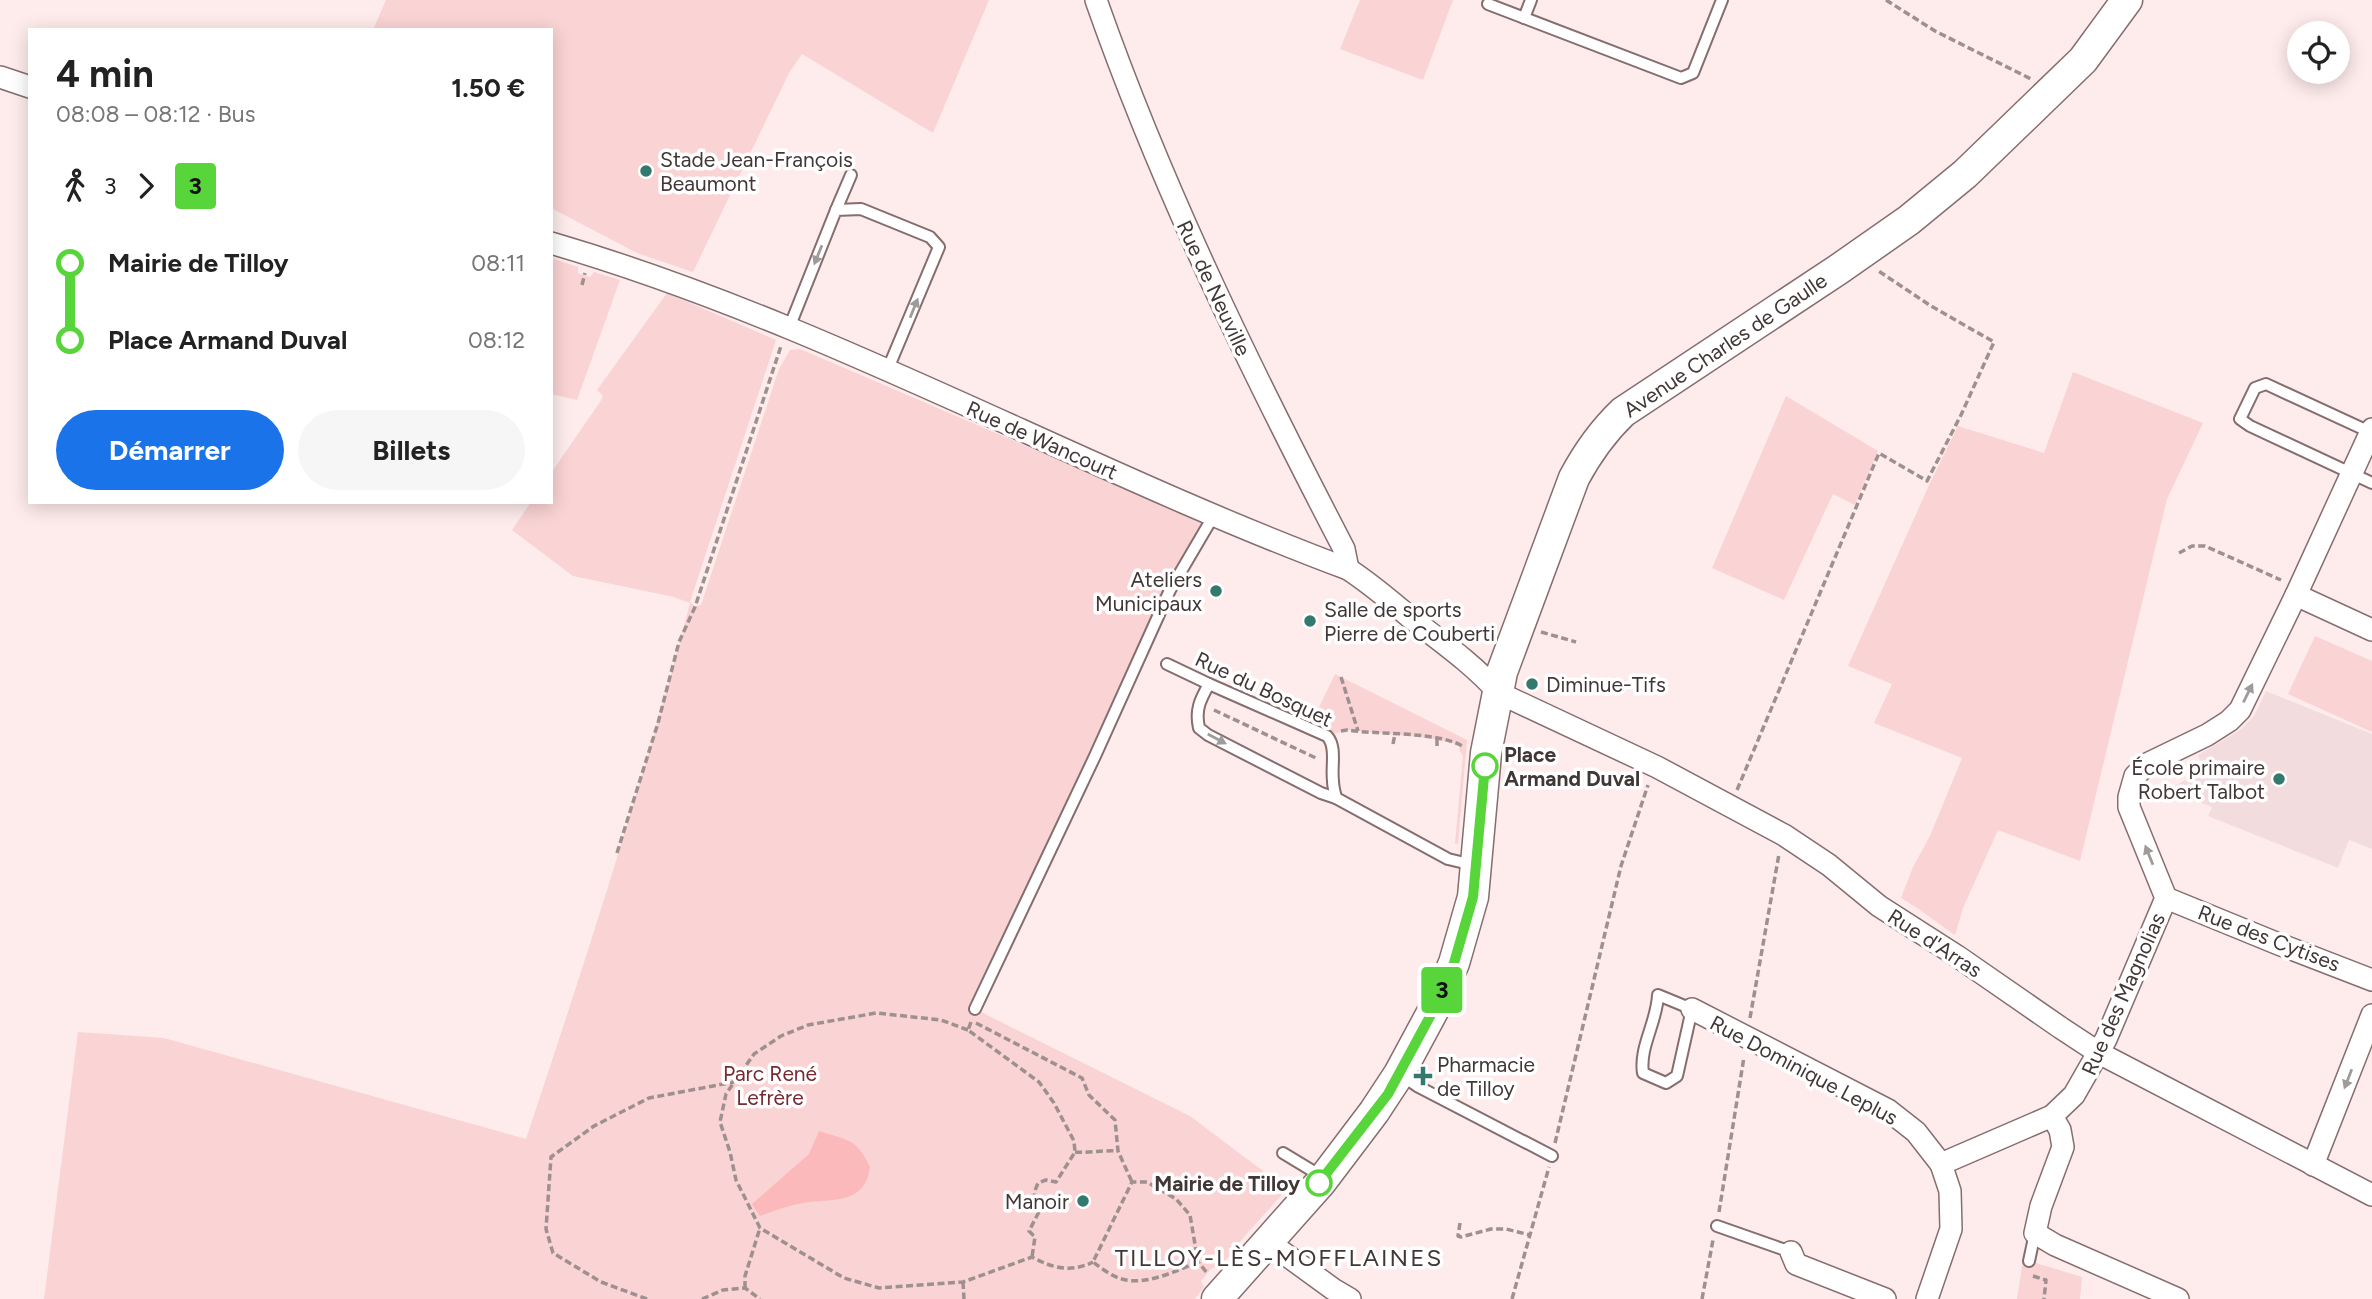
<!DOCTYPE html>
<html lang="fr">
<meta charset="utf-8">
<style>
:root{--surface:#fff;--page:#f6f6f6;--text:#222;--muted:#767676;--accent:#1a73e8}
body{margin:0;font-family:Figtree,sans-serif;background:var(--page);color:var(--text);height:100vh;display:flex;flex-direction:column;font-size:26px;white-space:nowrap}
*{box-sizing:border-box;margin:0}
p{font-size:23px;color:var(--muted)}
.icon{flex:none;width:38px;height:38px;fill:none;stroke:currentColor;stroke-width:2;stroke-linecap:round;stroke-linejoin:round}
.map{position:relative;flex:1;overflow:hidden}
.sheet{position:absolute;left:28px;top:28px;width:525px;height:476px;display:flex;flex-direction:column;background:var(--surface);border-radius:0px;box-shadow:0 4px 18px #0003}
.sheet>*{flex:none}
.badge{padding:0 14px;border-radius:5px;font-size:24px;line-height:46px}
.buttons{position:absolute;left:2287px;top:21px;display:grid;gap:14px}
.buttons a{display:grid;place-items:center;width:63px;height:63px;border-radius:50%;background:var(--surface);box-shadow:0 4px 18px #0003;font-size:35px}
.map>.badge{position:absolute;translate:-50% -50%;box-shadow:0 0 0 4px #fff}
.legs{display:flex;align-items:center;gap:10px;height:77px;padding:0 28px;font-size:23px}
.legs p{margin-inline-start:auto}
.head{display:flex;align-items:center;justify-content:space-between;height:119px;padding:0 28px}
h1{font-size:38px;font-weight:700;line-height:52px}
.primary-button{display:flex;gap:14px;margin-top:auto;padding:14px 28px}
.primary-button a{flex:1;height:80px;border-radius:42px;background:var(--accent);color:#fff;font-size:28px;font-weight:700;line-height:80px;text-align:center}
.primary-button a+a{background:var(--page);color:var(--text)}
ul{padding:0 28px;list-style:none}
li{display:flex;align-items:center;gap:24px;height:77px;font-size:26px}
li i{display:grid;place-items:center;width:10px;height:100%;margin:0 9px;background:currentColor}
li i::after{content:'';width:18px;height:18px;margin:-9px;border:5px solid;border-radius:50%;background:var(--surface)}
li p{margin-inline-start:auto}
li:first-child i{background:linear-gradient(#0000 50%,currentColor 0)}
li:last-child i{background:linear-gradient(currentColor 50%,#0000 0)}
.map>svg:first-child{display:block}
.built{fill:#f3dcdd}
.green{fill:#fad3d4}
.water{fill:#fbb9bb}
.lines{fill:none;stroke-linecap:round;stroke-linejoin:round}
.lane-casing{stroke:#866d6e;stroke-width:14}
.street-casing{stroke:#866d6e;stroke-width:24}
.secondary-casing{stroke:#866d6e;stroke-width:33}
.path{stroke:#9f9090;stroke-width:3.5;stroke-dasharray:7 3.5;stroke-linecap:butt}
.lane{stroke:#fff;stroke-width:10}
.street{stroke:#fff;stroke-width:21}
.secondary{stroke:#fff;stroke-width:30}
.oneway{fill:#a09b9b}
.line-1-casing{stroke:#fff;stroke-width:16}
.line-1{stroke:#57d53b;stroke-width:10}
.poi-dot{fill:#33796e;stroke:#fff;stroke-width:2.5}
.stop-1-dot{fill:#fff;stroke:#57d53b;stroke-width:3.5}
.labels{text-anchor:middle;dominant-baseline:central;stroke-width:7;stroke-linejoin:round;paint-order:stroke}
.poi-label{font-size:21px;fill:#423737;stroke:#fff;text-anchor:start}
.street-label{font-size:21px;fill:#423737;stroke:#fff}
.stop-label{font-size:21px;font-weight:bold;fill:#423737;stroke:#fff;text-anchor:start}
.park-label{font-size:21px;fill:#762a32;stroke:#fff}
.quarter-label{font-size:24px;letter-spacing:2px;fill:#423737;stroke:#fff}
</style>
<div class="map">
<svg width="2372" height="1299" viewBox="0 0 2372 1299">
<rect width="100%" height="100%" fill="#feecec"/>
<path class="built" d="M2266,691L2372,734V849L2349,840L2338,868L2208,816L2212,807L2168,790L2204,769L2198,755L2240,730L2254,716Z"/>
<g class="green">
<path d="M386,0H989L933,133L802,54L789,73L693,272L637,253L551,208V30H373Z"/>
<path d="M1360,0H1453L1423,80L1340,49Z"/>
<path d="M554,259L578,267V273L590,277L594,272L620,280L577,400L551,394V266Z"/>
<path d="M667,293L776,340L690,602L695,606L701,605L779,369L790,350L800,349L1203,522L1168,580L1138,649L971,1007L1190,1116L1287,1189L1244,1237L1219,1269L1212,1268L1201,1281L1204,1287L1195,1299H44L78,1032L164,1038L526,1139C585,962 643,784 690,603L674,597L573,576L512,530L531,502H551V473L600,402L603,396L597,390Z"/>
<path d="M2073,372L2203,423L2167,499L2080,861L1998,830L1963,908L1955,935C1936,922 1920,909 1901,898L1913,867L1930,836L1962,758L1874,723L1892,684L1848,666L1930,483L1958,426L2044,453Z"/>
<path d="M1786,396L1878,451L1855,505L1833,494L1784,600L1712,568Z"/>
<path d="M2315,636L2372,661V732L2288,694Z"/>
<path d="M1335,674L1467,740L1458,844H1455L1463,756L1459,750L1461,745L1429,738L1347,730L1327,736L1309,728Z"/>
<path d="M2023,1259L2082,1277L2080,1299H2017Z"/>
</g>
<path class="water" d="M819,1131C849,1141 856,1138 870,1167C865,1206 831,1198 803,1203C789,1205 774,1211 760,1216L752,1204L809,1154Z"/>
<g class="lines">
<g class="lane-casing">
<g id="lane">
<path d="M1488,4L1681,78L1693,73L1722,0"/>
<path d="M1524,18L1531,0"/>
<path d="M836,210L851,175"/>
<path d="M789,328L836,210L861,209L930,237L939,247L887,371"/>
<path d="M2372,433L2266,384L2255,388L2240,419L2250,426L2372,483"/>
<path d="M1167,664L1209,684L1327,736C1337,747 1331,766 1333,781C1333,787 1335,793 1336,798"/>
<path d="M1209,684C1200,700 1195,710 1199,728L1208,735L1321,793L1336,798L1448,859L1473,865"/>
<path d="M1658,995L1692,1009L1677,1076L1666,1083L1643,1073C1639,1047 1657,1022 1658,995Z"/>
<path d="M975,1009L1095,756L1170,590L1214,515"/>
<path d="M1401,1075L1417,1086L1552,1156"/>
<path d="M1283,1153L1321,1176"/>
<path d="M1717,1226L1791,1252"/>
<path d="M2029,1261L2035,1233"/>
</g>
</g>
<g class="street-casing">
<g id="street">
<path d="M1096,0C1163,191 1251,370 1344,549L1348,569"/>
<path d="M0,77L30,87"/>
<path d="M551,243C828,324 1079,469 1348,569C1371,584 1391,601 1412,619C1443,643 1473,664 1499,693L1657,767L1784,835L1829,865L1879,906L1957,956L2061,1028L2099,1053L2372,1195"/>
<path d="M2296,595L2372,630"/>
<path d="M2166,898L2276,943L2372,980"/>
<path d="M1692,1009L1888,1110L1916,1132L1941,1164"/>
<path d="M2052,1116L2060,1130L2063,1147L2041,1206L2035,1233L2055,1245L2178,1299"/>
<path d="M2313,1165L2372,1015"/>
<path d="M1267,1241L1333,1289L1350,1299"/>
<path d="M1791,1252L1796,1264L1885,1299"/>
<path d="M1927,1299L1951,1229L1950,1191L1941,1164L2052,1116L2074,1095L2106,1039L2166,898L2129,807V797L2135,776L2147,764L2207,735L2229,721L2240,710L2296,595L2372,429"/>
</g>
</g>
<g class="secondary-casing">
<path id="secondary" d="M1217,1299L1321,1182L1374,1112L1399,1074L1434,1009L1454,963L1473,897L1486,753L1502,672L1574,478C1588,452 1602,432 1623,412L1839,269L1909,220L1965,174L2083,60L2127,0"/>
</g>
<g class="path">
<path d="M1886,0L1935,31L2031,79"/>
<path d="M582,285L585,273"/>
<path d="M2179,553L2192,546H2205L2281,580"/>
<path d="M1541,632L1576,642"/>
<path d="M1341,677L1358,731"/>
<path d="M1214,710L1318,759"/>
<path d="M1341,731L1347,730C1378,735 1439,731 1464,747"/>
<path d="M1437,739V749"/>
<path d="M1393,744L1395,734"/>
<path d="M1737,790L1879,453L1927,481L1961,415L1994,342L1931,306L1877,270"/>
<path d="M617,853L658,723L679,642L695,607L781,346"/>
<path d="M1750,1018L1779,854"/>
<path d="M971,1022L968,1030L1039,1082L1054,1103L1074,1141L1075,1152L1056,1182L1046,1180L1038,1183C1033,1194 1033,1199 1041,1208L1029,1231L1035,1237L1032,1257"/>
<path d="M976,1023L1082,1078L1089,1095L1115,1120L1118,1151L1132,1182"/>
<path d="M968,1030L941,1020L876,1013L808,1025L781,1036L754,1054L726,1094L720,1122L730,1152L736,1180L760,1228L844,1278L879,1288L963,1282L1032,1257C1052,1268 1071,1273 1093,1262"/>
<path d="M1555,1143L1621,866L1648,785"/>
<path d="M1075,1152C1090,1153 1103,1150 1118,1151"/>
<path d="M1719,1212L1744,1057"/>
<path d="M1460,1223L1458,1236L1461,1237L1491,1229H1506L1530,1235"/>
<path d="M1198,1262C1176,1271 1145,1286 1122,1279C1111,1276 1101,1268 1093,1262L1132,1182H1147L1176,1199L1190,1215L1198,1262L1208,1274"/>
<path d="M2033,1276L2046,1280L2044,1299"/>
<path d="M963,1282L964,1299"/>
<path d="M745,1288V1276L760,1228"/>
<path d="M647,1299L601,1282L553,1253L546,1229L551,1157L594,1126L649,1098L734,1082"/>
<path d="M702,1299L723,1290L745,1288L760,1299"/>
<path d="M1512,1299L1549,1167"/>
<path d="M1702,1299L1713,1240"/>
</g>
<use href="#lane" class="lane"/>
<use href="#street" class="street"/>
<use href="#secondary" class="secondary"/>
</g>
<defs><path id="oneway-solid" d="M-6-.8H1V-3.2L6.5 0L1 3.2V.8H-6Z" transform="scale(1.75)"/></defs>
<g class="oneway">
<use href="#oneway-solid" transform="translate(818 255) rotate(112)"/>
<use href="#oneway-solid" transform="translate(914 308) rotate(-68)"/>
<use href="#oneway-solid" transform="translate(2248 693) rotate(-64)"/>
<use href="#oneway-solid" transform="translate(1217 739) rotate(28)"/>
<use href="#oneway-solid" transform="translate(2149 855) rotate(-112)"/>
<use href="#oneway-solid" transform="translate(2348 1079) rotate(111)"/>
</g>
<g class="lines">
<g class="line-1-casing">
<path id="line-1" d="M1319,1183L1388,1094L1434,1009L1454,963L1473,897L1485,766"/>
</g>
<use href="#line-1" class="line-1"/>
</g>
<g class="poi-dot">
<circle cx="646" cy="171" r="7"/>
<circle cx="1216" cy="591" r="7"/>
<circle cx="1310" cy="621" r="7"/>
<circle cx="1532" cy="684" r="7"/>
<circle cx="2279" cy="779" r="7"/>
<path d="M1419.5 1065.5h7v7h7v7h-7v7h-7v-7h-7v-7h7z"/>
<circle cx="1083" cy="1201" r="7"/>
</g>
<g class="stop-1-dot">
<circle cx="1485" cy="766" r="12"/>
<circle cx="1319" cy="1183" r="12"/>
</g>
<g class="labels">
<g class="poi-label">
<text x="660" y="159">Stade Jean-François<tspan x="660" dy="24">Beaumont</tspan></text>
<text x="1202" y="579" text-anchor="end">Ateliers<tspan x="1202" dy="24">Municipaux</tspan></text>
<text x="1324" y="609">Salle de sports<tspan x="1324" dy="24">Pierre de Couberti</tspan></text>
<text x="1546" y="684">Diminue-Tifs</text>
<text x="2265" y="767" text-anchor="end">École primaire<tspan x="2265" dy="24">Robert Talbot</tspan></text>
<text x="1437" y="1064">Pharmacie<tspan x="1437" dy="24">de Tilloy</tspan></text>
<text x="1069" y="1201" text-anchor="end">Manoir</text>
</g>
<g class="street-label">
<text transform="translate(1214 288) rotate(65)">Rue de Neuville</text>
<text transform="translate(1725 345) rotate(-34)">Avenue Charles de Gaulle</text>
<text transform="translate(1042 440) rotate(24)">Rue de Wancourt</text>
<text transform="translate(1264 689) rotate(25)">Rue du Bosquet</text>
<text transform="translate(2269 938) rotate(21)">Rue des Cytises</text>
<text transform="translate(1935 943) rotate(33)">Rue d'Arras</text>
<text transform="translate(2123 994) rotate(-66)">Rue des Magnolias</text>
<text transform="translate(1804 1070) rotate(28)">Rue Dominique Leplus</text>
</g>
<g class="stop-label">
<text x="1504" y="754">Place<tspan x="1504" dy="24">Armand Duval</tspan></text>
<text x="1300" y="1183" text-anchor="end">Mairie de Tilloy</text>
</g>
<g class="park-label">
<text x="770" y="1073">Parc René<tspan x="770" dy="24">Lefrère</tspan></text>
</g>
<g class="quarter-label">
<text x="1279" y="1257">TILLOY-LÈS-MOFFLAINES</text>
</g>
</g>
</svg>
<div class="buttons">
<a><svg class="icon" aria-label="locate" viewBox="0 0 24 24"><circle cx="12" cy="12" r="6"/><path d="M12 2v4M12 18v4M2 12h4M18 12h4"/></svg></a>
</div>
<b class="badge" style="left:1442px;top:990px;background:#57d53b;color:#111">3</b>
<section class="sheet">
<div class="head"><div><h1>4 min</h1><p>08:08 – 08:12 · Bus</p></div><b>1.50 €</b></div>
<div class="legs"><svg class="icon" aria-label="walk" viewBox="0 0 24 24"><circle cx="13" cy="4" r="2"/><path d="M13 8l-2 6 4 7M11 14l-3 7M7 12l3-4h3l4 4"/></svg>3<svg class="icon" aria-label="forward" viewBox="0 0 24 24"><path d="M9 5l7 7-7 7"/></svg><b class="badge" style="background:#57d53b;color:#111">3</b></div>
<ul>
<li><i style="color:#57d53b"></i><b>Mairie de Tilloy</b><p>08:11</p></li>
<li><i style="color:#57d53b"></i><b>Place Armand Duval</b><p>08:12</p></li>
</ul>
<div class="primary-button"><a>Démarrer</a><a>Billets</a></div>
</section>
</div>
